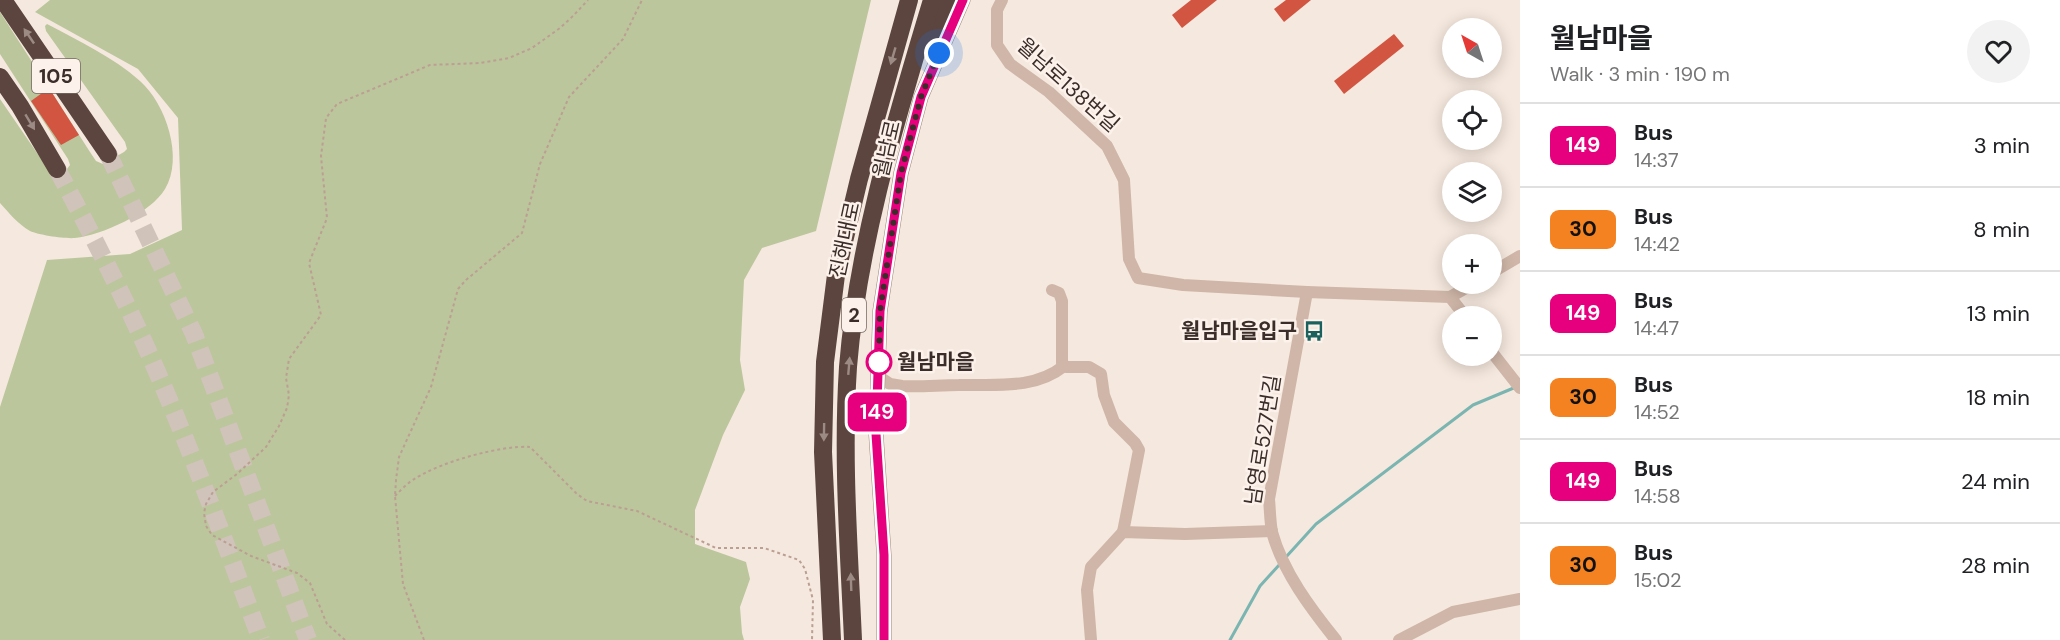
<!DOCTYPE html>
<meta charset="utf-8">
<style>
:root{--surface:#fff;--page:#f2f2f2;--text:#202124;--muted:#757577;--line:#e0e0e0}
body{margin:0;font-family:"DM Sans","Noto Sans KR",sans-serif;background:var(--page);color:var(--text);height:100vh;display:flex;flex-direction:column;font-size:22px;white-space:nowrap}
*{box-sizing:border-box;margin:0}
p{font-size:20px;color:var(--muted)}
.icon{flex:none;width:33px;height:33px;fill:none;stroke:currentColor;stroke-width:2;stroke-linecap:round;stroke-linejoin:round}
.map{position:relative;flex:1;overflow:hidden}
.drawer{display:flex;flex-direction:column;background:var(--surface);width:540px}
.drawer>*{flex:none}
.badge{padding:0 12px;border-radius:9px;font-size:21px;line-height:39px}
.needle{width:39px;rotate:321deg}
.tools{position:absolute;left:1442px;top:18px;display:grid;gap:12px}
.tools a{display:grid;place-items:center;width:60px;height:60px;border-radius:50%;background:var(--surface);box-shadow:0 3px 15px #0003;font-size:30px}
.you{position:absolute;width:30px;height:30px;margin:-15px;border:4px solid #fff;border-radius:50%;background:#1a73e8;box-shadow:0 0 0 9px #1a73e833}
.map>.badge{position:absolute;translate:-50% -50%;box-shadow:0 0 0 3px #fff}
.round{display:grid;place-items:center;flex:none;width:63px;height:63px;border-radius:32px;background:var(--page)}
.summary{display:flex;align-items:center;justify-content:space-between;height:102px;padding:0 30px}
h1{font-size:28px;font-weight:700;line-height:45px}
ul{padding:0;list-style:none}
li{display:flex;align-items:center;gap:18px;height:84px;padding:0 30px;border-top:2px solid var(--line)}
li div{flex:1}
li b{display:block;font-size:22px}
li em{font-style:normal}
li .badge{min-width:66px;font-weight:700;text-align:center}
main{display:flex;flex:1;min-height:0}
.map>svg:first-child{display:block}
.green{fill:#bcc69c}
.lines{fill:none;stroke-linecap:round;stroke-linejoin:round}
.stream{stroke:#7ab5b1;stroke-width:3}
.building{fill:#d15540}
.highway-tunnel{stroke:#d0c3ba;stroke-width:18;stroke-dasharray:18 9;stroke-linecap:butt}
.path{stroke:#bb9f92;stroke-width:2;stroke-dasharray:3 3;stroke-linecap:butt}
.street{stroke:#cfb6a8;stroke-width:12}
.secondary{stroke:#a38479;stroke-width:15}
.highway{stroke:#5c453f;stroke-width:18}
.oneway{fill:#9c8a84}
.line-casing{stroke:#fff;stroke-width:14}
.line{stroke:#e6007e;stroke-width:9}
.walk{stroke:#3b2d29;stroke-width:6;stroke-dasharray:0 10.8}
.stop-dot{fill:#fff;stroke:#e6007e;stroke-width:3}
.labels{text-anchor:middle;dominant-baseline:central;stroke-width:5;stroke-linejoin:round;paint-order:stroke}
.shield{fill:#fcf2eb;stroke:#756863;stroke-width:1.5}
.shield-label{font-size:20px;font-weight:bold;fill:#3b2d29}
.street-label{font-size:21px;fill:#3b2d29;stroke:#fcf2eb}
.poi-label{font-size:21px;font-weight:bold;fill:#3b2d29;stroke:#fcf2eb;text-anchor:end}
.stop-label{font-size:21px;font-weight:bold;fill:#3b2d29;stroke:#fcf2eb;text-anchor:start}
</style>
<main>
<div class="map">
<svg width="1520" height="640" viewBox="0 0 1520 640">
<rect width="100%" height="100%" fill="#f5e8de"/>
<g class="green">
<path d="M50,0H871L816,231L762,248L744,280L740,360L745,390L723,435L695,510V544L746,562L750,579L740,607L742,633L744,640H0V407L47,260L130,254L182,230L178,118L138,69L35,12Z"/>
<path d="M0,12L90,152L96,161L103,164L124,152L127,149L125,142L46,31L45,26L47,24C79,41 113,57 140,81C166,104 184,158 165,189C151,213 102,235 75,238C65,239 39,235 30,231C18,224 9,213 0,203V99L48,169L54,173L67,169L70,165L68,159L0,54Z"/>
</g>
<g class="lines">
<g class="stream">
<path d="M1286,557L1316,524L1473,405L1516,387"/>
<path d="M1230,640L1260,586L1280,564"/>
</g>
</g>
<g class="building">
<path d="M1191,0H1217L1182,28L1172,15Z"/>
<path d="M1286,0H1311L1284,22L1274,9Z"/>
<path d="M1394,34L1404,46L1344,94L1334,81Z"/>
<path d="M49,88L79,135L61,145L31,101Z"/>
</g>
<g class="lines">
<g class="highway-tunnel">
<path d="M108,154L194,334L308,640"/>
<path d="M57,169C87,225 116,281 143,340C187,438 224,539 261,640"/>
</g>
<g class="path">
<path d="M395,496C401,490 408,482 416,478C441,462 501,445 530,447L577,494L587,501L637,511L716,548H764L799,560L805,569L813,600L812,640"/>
<path d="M345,640L327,624L310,583L297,573L251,556L212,535L206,526L204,513L206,504L213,492L237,474L266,447L279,426L287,408L289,395L286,378L289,359L321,315L309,263L327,218L321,156L326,118L337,104L430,65L480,63L509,58L532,48L560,28L573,16L588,0"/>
<path d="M424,640L403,584L395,496L396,480L399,457L431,387L458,289L466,280L522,233L540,164L569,97L623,39L642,0"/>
</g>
<g class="street">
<path d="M1002,0L997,10V45L1010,64L1049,92L1107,146L1124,180L1129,259L1138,278L1183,285L1307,292"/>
<path d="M1491,273L1520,256"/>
<path d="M1052,290L1059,293L1062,301V363L1066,367H1089L1101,374L1104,395L1114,422L1135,443L1139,450L1123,532"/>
<path d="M1450,297L1465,316"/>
<path d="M1491,351L1520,388"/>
<path d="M878,376L890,384L902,386C921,387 940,385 959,385C995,384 1034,390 1064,366"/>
<path d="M1091,640L1087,590L1091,567L1123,532L1185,534L1272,531"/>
<path d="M1336,640C1311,609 1283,572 1272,532C1270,521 1270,510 1269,499L1307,292L1450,297L1473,284"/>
<path d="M1399,640L1453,612L1520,599"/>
</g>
<path class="secondary" d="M884,640V555L876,434L880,311L901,173L921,97L963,0"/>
<g class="highway">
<path d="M3,0L108,154"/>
<path d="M927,42L951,0"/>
<path d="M0,77L20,106L57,169"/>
<path d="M832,640L823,452L825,362L836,275L859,179L909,0"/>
<path d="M853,640C849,549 842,458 848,367C858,242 896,120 932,0"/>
</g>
</g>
<defs><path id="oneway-solid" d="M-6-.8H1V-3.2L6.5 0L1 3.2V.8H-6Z" transform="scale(1.5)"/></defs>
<g class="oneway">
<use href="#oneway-solid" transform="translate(29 36) rotate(-124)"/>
<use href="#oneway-solid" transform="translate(893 56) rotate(106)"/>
<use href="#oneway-solid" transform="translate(30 122) rotate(59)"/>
<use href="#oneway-solid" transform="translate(849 366) rotate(-85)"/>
<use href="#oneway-solid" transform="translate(824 432) rotate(91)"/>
<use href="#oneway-solid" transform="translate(851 582) rotate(-92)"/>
</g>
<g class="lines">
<g class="line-casing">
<path id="line" d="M884,640V555L876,434L880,311L901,173L921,97L963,0"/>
</g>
<use href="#line" class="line"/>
<path class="walk" d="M879,362L880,311L901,173L921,97L939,53"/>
</g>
<defs>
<g id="bus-bare" transform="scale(1.62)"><path d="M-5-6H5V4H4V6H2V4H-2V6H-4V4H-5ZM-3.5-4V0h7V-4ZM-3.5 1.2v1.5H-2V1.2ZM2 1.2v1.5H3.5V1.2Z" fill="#1a615e" stroke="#fcf2eb" stroke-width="2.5" paint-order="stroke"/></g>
</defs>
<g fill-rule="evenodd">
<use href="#bus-bare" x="1314" y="331"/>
</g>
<circle class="stop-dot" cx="879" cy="362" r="12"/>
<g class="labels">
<g class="shield">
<rect x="32" y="59" width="48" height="34" rx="4.5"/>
<rect x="842" y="298" width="24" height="34" rx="4.5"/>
</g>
<g class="shield-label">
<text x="56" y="76">105</text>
<text x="854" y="315">2</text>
</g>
<g class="street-label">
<text transform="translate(1068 85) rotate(42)">월남로138번길</text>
<text transform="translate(887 149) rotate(-77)">월남로</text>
<text transform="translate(845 240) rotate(-78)">진해대로</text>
<text transform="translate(1263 440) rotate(-81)">남영로527번길</text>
</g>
<g class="poi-label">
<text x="1297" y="331">월남마을입구</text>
</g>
<g class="stop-label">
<text x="897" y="362">월남마을</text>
</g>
</g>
</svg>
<div class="tools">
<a><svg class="needle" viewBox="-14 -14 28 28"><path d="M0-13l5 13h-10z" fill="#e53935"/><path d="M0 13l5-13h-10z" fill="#757577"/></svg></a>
<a><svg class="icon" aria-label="locate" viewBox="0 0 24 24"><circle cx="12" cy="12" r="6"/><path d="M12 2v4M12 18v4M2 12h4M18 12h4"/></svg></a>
<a><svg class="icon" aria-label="layers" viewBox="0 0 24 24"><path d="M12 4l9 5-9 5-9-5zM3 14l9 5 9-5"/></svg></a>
<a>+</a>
<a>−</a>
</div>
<div class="you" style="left:939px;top:53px"></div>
<b class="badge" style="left:877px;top:412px;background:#e6007e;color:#fff">149</b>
</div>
<section class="drawer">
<div class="summary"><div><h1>월남마을</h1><p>Walk · 3 min · 190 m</p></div><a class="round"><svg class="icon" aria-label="heart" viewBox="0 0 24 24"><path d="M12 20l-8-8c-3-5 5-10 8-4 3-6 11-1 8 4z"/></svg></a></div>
<ul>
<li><span class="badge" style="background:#e6007e;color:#fff">149</span><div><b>Bus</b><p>14:37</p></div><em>3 min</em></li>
<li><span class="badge" style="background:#f58220;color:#111">30</span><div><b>Bus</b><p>14:42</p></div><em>8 min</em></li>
<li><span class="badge" style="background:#e6007e;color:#fff">149</span><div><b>Bus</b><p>14:47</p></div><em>13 min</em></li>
<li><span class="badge" style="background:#f58220;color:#111">30</span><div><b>Bus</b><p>14:52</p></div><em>18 min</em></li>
<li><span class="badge" style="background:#e6007e;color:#fff">149</span><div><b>Bus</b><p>14:58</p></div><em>24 min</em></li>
<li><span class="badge" style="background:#f58220;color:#111">30</span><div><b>Bus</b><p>15:02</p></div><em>28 min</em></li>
</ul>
</section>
</main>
